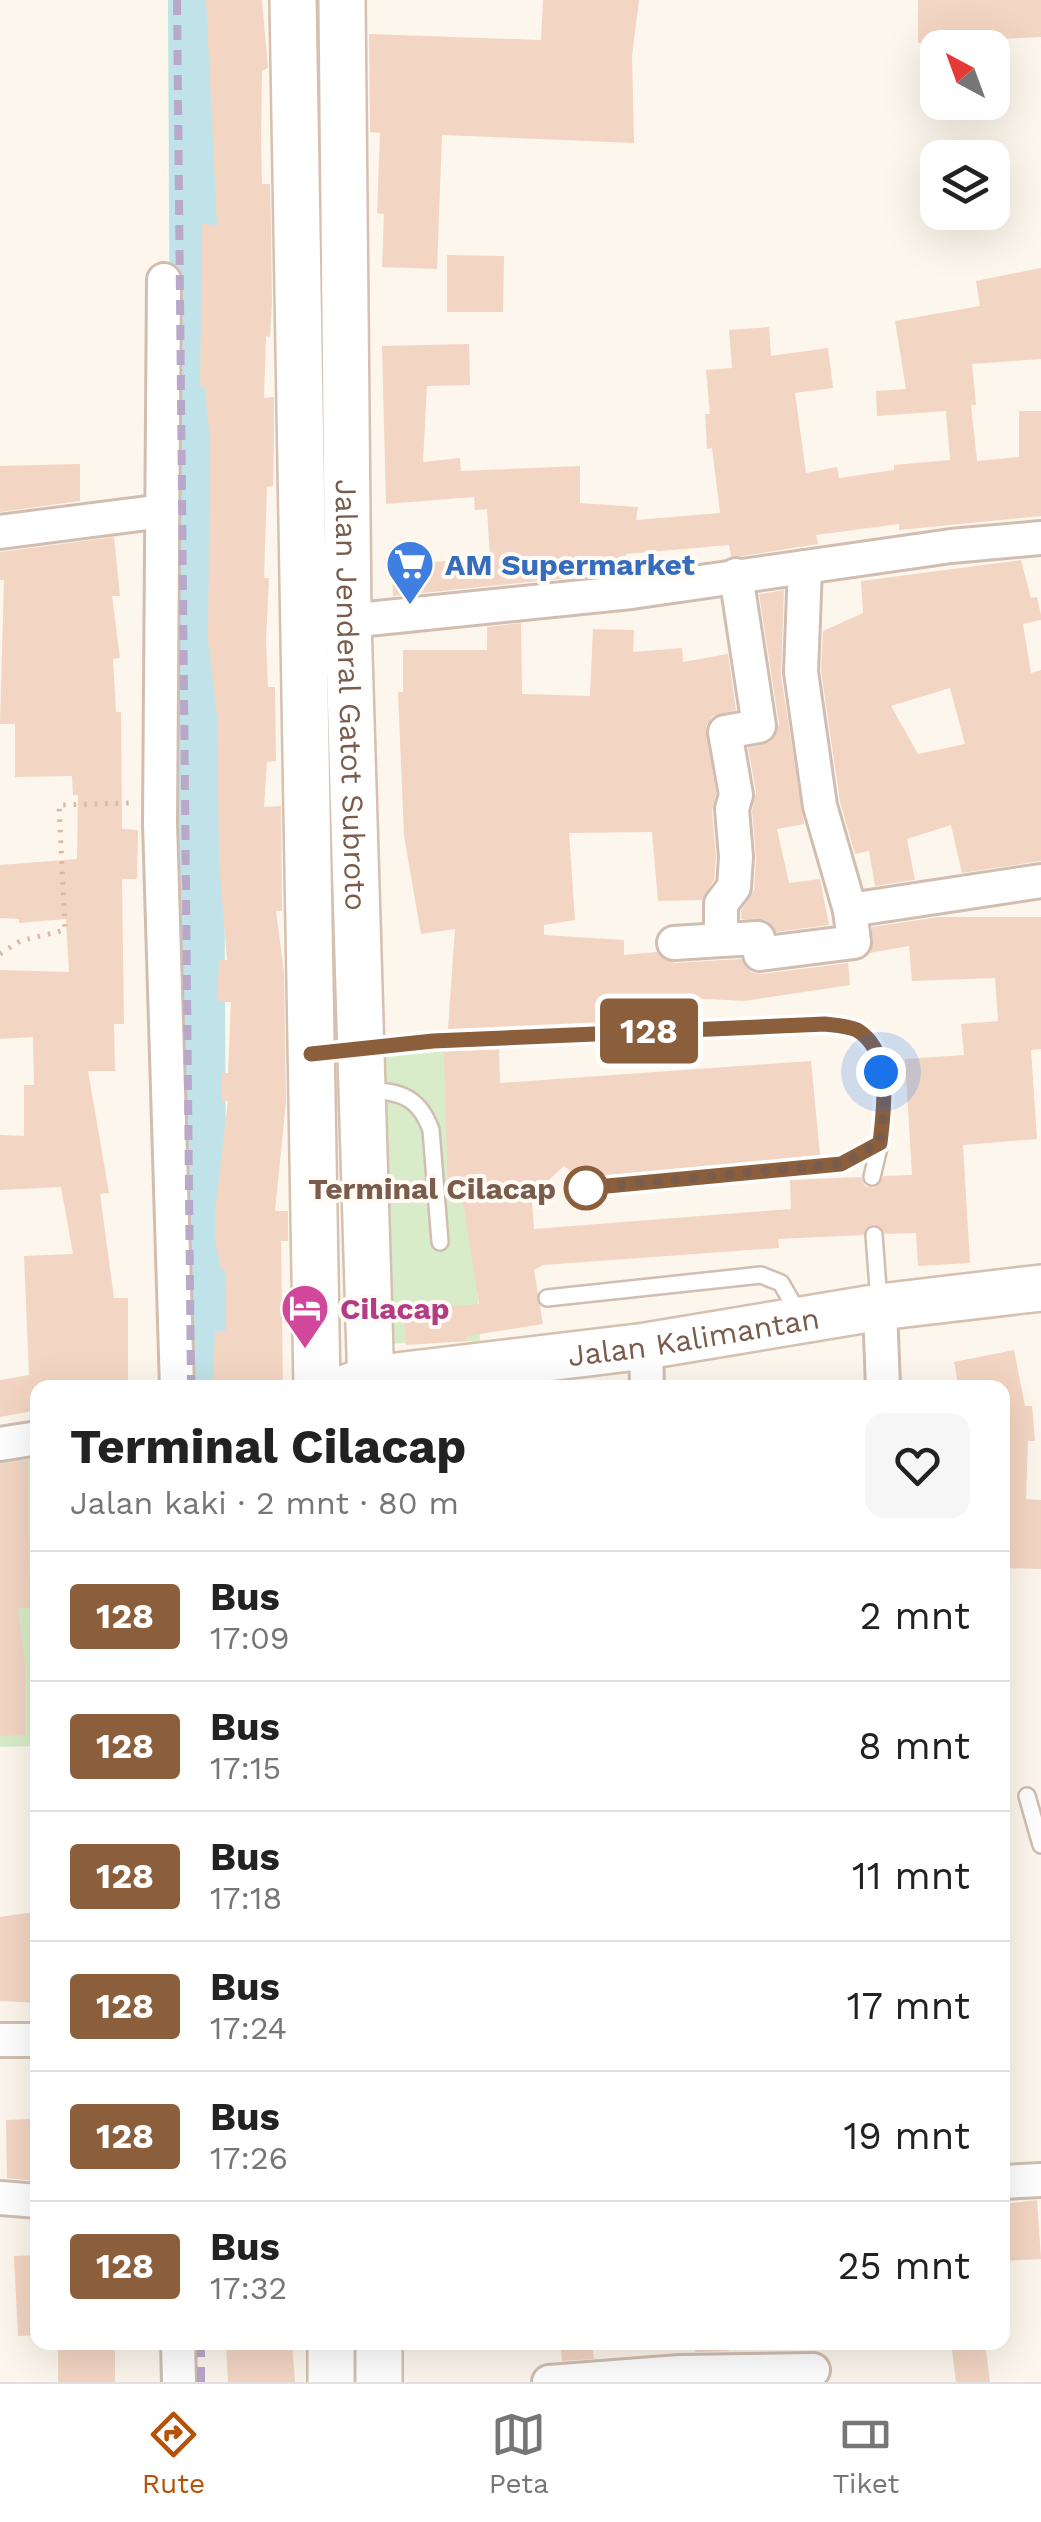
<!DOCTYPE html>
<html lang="id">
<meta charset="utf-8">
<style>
:root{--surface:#fff;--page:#f6f6f6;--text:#222;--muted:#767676;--line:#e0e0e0;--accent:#b45309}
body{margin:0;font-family:"Work Sans",sans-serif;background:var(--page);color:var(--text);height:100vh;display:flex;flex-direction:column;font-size:38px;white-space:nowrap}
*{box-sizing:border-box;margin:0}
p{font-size:32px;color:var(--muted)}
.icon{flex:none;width:55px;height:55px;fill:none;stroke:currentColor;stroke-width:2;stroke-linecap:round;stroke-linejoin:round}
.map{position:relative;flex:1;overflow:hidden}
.drawer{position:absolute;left:30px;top:1380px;width:980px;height:970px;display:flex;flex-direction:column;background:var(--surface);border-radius:20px;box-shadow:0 10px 40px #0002}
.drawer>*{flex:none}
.badge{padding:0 20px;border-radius:8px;font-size:35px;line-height:65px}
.needle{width:65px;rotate:319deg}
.tools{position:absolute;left:920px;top:30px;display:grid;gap:20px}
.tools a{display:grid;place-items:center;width:90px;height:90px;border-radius:20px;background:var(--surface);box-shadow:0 10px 40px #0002;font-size:50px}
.you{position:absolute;width:50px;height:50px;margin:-25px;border:8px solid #fff;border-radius:50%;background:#1a73e8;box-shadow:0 0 0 15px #1a73e833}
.map>.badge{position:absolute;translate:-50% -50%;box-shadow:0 0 0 5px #fff}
.round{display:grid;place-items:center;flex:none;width:105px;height:105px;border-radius:20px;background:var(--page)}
.summary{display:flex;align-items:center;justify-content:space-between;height:170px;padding:0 40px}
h1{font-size:48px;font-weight:700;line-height:75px}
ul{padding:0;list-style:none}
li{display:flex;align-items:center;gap:30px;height:130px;padding:0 40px;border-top:2px solid var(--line)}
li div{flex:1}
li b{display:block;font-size:38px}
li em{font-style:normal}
li .badge{min-width:110px;font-weight:700;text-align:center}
.tabs{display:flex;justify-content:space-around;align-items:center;height:140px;border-top:2px solid var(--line);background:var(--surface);font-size:28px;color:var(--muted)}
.tabs a{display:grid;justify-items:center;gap:5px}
.tabs .current{color:var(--accent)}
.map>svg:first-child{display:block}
.green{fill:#d8ecc9}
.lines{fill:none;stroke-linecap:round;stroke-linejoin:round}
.river{stroke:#bfe3e8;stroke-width:52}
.building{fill:#f3d5c3;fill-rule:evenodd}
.lane-casing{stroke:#d1beb0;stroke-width:20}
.street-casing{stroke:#d1beb0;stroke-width:38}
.secondary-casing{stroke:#d6c0b0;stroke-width:50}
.path{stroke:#d9b8a5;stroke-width:5;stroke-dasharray:2.5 8;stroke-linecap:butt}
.lane{stroke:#fff;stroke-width:15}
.street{stroke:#fff;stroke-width:32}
.secondary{stroke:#fff;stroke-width:45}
.rail{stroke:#b9a8c9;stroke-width:8;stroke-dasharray:15 10;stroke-linecap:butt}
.line-casing{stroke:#fff;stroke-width:22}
.line{stroke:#8b5e3c;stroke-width:15}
.walk{stroke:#7a5c4d;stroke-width:10;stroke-dasharray:0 18}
.stop-dot{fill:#fff;stroke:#8b5e3c;stroke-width:5}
.labels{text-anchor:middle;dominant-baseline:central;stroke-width:8;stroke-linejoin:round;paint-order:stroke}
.shop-label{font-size:30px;font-weight:bold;fill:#366cbe;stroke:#fffaf3;text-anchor:start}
.street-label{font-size:30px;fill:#7a5c4d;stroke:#fffaf3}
.stop-label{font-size:30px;font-weight:bold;fill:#7a5c4d;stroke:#fffaf3;text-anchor:end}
.hotel-label{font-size:30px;font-weight:bold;fill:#b23c85;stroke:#fffaf3;text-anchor:start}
</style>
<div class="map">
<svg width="1041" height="2382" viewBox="0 0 1041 2382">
<rect width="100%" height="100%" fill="#fdf6ec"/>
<g class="green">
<path d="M464,1041L480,1341L377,1344L369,1054Z"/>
<path d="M37,1436V1746L0,1747V1443Z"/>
</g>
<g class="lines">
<path class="river" d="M194,0L201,1383"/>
</g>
<g class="building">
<path d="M206,0H262L268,68L262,71L261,139L262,184H270L271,227L272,302L270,337L266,336L264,398L274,397V439L273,486L267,487L264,578H269L266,640L268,687H275L276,761L267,762L264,807L281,806L282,911H276L284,972L286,1102L275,1211H288V1241H281L283,1388L213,1387L215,1331H226L225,1269L221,1270L215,1240V1210L228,1101H222V1073H228L231,1002H217L219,960H227L219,863L217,716L208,640L210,442L205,388H200L202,224L217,225Z"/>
<path d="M543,0H639L632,56L634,143L442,135L437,269L382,267L384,214L377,213L380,133L370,132L369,34L541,40Z"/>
<path d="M918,0H1041V37L918,43Z"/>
<path d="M447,255L504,256L503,312H447Z"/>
<path d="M1041,268V359L972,364L976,405H971L977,461L1019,457V411H1041V516L899,530V524L816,535L818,544L743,556H731L729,545L626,554L627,572L393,596L392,565L490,558L487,509L475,510L474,497L386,504L382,346L469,344L470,385L427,386L423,462L460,458L461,471L580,466V503L638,507L636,520L720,513L712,448L707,449L705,414H710L706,370L732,368L729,330L769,327L771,356L828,348L833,388L795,393L806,473L837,467L839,478L894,470V465L950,460L946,411L877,416L876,391L906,389L895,321L980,306L976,281Z"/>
<path d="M80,464V501L0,512V466Z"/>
<path d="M114,537L120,596H112L120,658L113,659L116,712H121L122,829L138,830L137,879H122L124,1024H114L115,1071H88L109,1193L100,1194L114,1298H128V1388H38V1410L0,1417V1380L29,1375L24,1256L73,1254L61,1187L0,1190V1135L24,1136V1085H34L33,1037L0,1039V970L69,972L66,919L19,923V919L0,918V865L77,859L78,795H73L72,776L15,777V724H0L4,580H0V552Z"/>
<path d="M1021,560L1031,598L1037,597L1041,615V620L1023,624L1031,673L1041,670V861L962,873L951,825L907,839L915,880L875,886L869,851L855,854L840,802L821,671L823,631L863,613L861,581ZM950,688L965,744L918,754L891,706Z"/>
<path d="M784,590L781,675L804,824L777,829L789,883L820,879L829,925L776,932L766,920L741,919V911L754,889L756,858L752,811L756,792L748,748L771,742L779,724L759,594Z"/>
<path d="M521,623L522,694L590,696L593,629L634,630L633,652L682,648L683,662L728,654L736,710L713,716L706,726L716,794L712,811L716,857L714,880L702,900L658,901L652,832L569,833L575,920L544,925V935L624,940V955L657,952L674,963L741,959L751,972L762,974L848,963L850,985L744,1001L691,998L625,1003V1021L448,1029L455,929L421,934L404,836L398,692H403V650H487V627Z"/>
<path d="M939,917H1041V1049L1031,1050L1037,1139L963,1145L970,1263L918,1266L916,1233L885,1234L874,1224L863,1235L778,1239L779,1248L543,1265L534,1270L543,1324L467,1336V1341L406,1345L403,1311L479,1304L462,1195L448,1196L444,1052L499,1049L500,1083L811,1061L820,1155L579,1179L564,1166L541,1187L531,1188L534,1229L791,1209L790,1180L861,1177L865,1186L874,1188L884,1176L912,1175L905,1059L964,1055L961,1024L998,1021L995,978L912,981L909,946L870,953L872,927Z"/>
<path d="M1014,1350L1025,1406H1032L1035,1441H1028L1026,1499L1041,1500V1569L1002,1568V1388H959L954,1362Z"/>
<path d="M28,1460L29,1573L38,1572V1607L18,1608L25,1665V1735L0,1736V1464Z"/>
<path d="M34,1912L38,2003L0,2001V1917Z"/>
<path d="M30,2119V2144H38V2181L7,2178L6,2120Z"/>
<path d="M1037,2200L1041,2259L1002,2261V2204Z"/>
<path d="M38,2255V2335L18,2336L14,2256Z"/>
<rect x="58" y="2342" width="57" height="40"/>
<path d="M226,2342H292L295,2382H228Z"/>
<path d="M560,2342H592L594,2359L562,2361Z"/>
<path d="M695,2342H729V2351L695,2352Z"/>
<path d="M951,2342H985L990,2382H956Z"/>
</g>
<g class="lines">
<g class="lane-casing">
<g id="lane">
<path d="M315,1053L433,1041L825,1024C834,1025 849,1026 857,1030C893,1052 884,1108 880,1143L841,1164L586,1188"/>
<path d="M365,1089C399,1093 418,1094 431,1130L440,1242"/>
<path d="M872,1177L880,1143"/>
<path d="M874,1235L879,1301"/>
<path d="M547,1298L761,1275L781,1283L800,1316"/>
<path d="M1027,1796L1041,1845"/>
</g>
</g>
<g class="street-casing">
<g id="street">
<path d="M164,280L160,823L177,1388"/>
<path d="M0,532L163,511"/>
<path d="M805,567L801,672L820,806L850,910L1041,881"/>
<path d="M348,621L631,592L951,546L1041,538"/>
<path d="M721,940L758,938L760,954L854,942L850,910"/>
<path d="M674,943L721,940V904L734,887L736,857L732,809L736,795L725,732L759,726L736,575"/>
<path d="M880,1307L883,1388"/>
<path d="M646,1346L647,1388"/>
<path d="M0,1444L38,1438"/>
<path d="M0,2040H38"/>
<path d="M1002,2182L1041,2180"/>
<path d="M0,2198L38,2201"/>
<path d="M178,2342L179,2382"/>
<path d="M549,2382L680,2372L813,2370"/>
</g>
</g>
<g class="secondary-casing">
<g id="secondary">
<path d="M293,0L317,1388"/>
<path id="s1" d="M342,0L348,621L371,1388"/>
<path id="s2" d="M346,1388L371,1379L646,1346L880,1307L1041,1288"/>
<path d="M331,2342V2382"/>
<path d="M379,2342V2382"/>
</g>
</g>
<path class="path" d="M0,954L20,941L65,930L59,805L129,803"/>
<use href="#lane" class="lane"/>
<use href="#street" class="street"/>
<use href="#secondary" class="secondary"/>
<g class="rail">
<path d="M177,0L191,1388"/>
<path d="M201,2342V2382"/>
</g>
</g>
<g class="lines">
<g class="line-casing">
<path id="line" d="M311,1054L433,1041L825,1024C834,1025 849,1026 857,1030C893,1052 884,1108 880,1143L841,1164L586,1188"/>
</g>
<use href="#line" class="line"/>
<path class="walk" d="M586,1188L841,1164L880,1143L886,1094L881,1072"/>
</g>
<defs>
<g id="supermarket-pin" transform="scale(2.5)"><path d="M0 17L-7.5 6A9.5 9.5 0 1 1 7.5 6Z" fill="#3f7fe0" stroke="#fffaf3"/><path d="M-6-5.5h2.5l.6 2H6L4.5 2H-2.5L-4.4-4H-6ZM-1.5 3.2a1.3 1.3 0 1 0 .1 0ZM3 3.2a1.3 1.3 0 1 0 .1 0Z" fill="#fff"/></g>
<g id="hotel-pin" transform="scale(2.5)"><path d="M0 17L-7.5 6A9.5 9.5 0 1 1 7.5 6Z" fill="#d1479c" stroke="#fffaf3"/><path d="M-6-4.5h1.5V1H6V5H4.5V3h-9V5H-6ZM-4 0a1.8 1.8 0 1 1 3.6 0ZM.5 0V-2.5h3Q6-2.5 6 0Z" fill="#fff"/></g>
</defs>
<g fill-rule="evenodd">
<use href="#supermarket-pin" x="410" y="564"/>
<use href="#hotel-pin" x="305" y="1308"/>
</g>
<circle class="stop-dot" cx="586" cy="1188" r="20"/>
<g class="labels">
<g class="shop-label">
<text x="445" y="564">AM Supermarket</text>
</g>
<g class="street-label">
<text stroke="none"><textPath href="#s1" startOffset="695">Jalan Jenderal Gatot Subroto</textPath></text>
<text stroke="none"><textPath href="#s2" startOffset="352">Jalan Kalimantan</textPath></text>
</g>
<g class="stop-label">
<text x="556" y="1188">Terminal Cilacap</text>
</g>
<g class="hotel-label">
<text x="340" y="1308">Cilacap</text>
</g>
</g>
</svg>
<div class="tools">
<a><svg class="needle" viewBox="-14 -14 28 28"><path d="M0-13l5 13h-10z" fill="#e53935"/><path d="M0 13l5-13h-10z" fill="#767676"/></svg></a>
<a><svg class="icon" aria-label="layers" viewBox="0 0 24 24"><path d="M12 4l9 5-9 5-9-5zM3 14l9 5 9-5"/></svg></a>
</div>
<div class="you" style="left:881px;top:1072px"></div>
<b class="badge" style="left:649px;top:1031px;background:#8b5e3c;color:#fff">128</b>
<section class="drawer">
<div class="summary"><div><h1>Terminal Cilacap</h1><p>Jalan kaki · 2 mnt · 80 m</p></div><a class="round"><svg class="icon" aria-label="heart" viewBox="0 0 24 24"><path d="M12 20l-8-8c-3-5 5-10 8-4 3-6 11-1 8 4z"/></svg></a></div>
<ul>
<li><span class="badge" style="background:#8b5e3c;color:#fff">128</span><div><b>Bus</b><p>17:09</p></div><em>2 mnt</em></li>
<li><span class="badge" style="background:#8b5e3c;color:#fff">128</span><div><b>Bus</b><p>17:15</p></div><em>8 mnt</em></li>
<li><span class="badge" style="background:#8b5e3c;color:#fff">128</span><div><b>Bus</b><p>17:18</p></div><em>11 mnt</em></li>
<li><span class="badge" style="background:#8b5e3c;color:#fff">128</span><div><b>Bus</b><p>17:24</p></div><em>17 mnt</em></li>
<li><span class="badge" style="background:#8b5e3c;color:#fff">128</span><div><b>Bus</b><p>17:26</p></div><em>19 mnt</em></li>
<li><span class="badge" style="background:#8b5e3c;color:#fff">128</span><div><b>Bus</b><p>17:32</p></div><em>25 mnt</em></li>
</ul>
</section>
</div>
<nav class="tabs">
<a class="current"><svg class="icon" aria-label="directions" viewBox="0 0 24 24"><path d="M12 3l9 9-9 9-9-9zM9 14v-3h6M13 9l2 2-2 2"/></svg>Rute</a>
<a><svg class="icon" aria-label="map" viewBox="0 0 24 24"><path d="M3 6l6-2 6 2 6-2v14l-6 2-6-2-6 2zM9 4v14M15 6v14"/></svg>Peta</a>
<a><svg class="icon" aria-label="tickets" viewBox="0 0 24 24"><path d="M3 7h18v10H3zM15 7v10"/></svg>Tiket</a>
</nav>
